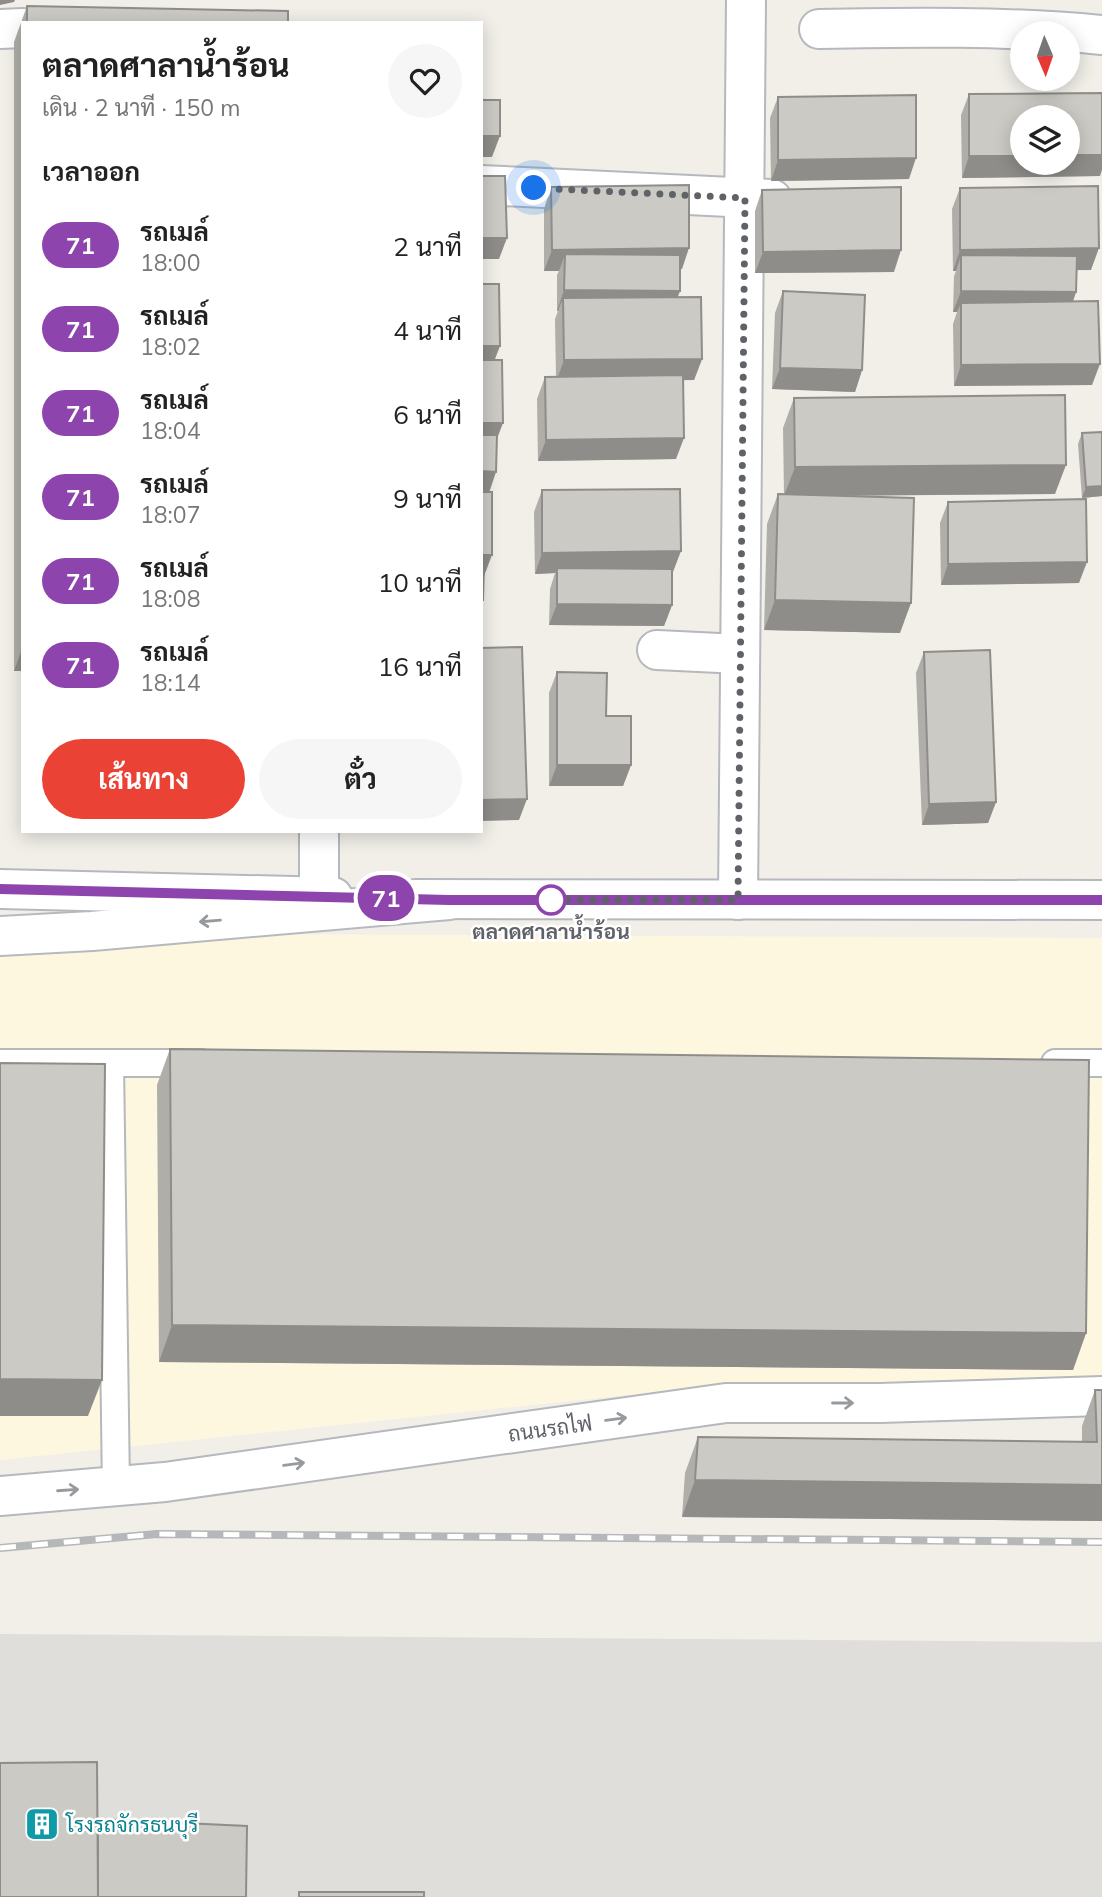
<!DOCTYPE html>
<html lang="th">
<meta charset="utf-8">
<style>
:root{--surface:#fff;--page:#f6f6f6;--text:#222;--muted:#767676;--accent:#ea4335}
body{margin:0;font-family:Mulish,Sarabun,sans-serif;background:var(--page);color:var(--text);height:100vh;display:flex;flex-direction:column;font-size:26px;white-space:nowrap}
*{box-sizing:border-box;margin:0}
p{font-size:23px;color:var(--muted)}
.icon{flex:none;width:38px;height:38px;fill:none;stroke:currentColor;stroke-width:2;stroke-linecap:round;stroke-linejoin:round}
.map{position:relative;flex:1;overflow:hidden}
.side{position:absolute;left:21px;top:21px;width:462px;height:812px;display:flex;flex-direction:column;background:var(--surface);border-radius:0px;box-shadow:0 4px 18px #0003}
.side>*{flex:none}
.badge{padding:0 14px;border-radius:23px;font-size:24px;line-height:46px}
.needle{width:46px;rotate:178deg}
.tools{position:absolute;left:1010px;top:21px;display:grid;gap:14px}
.tools a{display:grid;place-items:center;width:70px;height:70px;border-radius:50%;background:var(--surface);box-shadow:0 4px 18px #0003;font-size:35px}
.you{position:absolute;width:35px;height:35px;margin:-18px;border:5px solid #fff;border-radius:50%;background:#1a73e8;box-shadow:0 0 0 10px #1a73e833}
.map>.badge{position:absolute;translate:-50% -50%;box-shadow:0 0 0 4px #fff}
h2{padding:0 21px;font-size:26px;line-height:63px}
.round{display:grid;place-items:center;flex:none;width:74px;height:74px;border-radius:37px;background:var(--page)}
.headline{display:flex;align-items:center;justify-content:space-between;height:119px;padding:0 21px}
h1{font-size:33px;font-weight:700;line-height:52px}
.button{display:flex;gap:14px;margin-top:auto;padding:14px 21px}
.button a{flex:1;height:80px;border-radius:42px;background:var(--accent);color:#fff;font-size:28px;font-weight:700;line-height:80px;text-align:center}
.button a+a{background:var(--page);color:var(--text)}
ul{padding:0;list-style:none}
li{display:flex;align-items:center;gap:21px;height:84px;padding:0 21px}
li div{flex:1}
li b{display:block;font-size:26px}
li em{font-style:normal}
li .badge{min-width:77px;font-weight:700;text-align:center}
.map>svg:first-child{display:block}
.commercial{fill:#fef7e0}
.industrial{fill:#e0deda}
.lines{fill:none;stroke-linecap:round;stroke-linejoin:round}
.service-casing{stroke:#b5b8bc;stroke-width:30}
.minor-casing{stroke:#b5b8bc;stroke-width:42}
.tertiary-casing{stroke:#b5b8bc;stroke-width:42}
.secondary-casing{stroke:#b6babf;stroke-width:42}
.service{stroke:#fff;stroke-width:26}
.minor{stroke:#fff;stroke-width:38}
.tertiary{stroke:#fff;stroke-width:38}
.secondary{stroke:#fff;stroke-width:38}
.rail-casing{stroke:#b6b7b8;stroke-width:8}
.rail{stroke:#fff;stroke-width:5;stroke-dasharray:16;stroke-linecap:butt}
.wall{fill:#afaea9}
.shaded-wall{fill:#8f8d8a}
.building{fill:#cccac5;stroke:#8f8d8a;stroke-width:2}
.oneway{stroke:#979a9d}
.line-casing{stroke:#fff;stroke-width:16}
.line{stroke:#8e44ad;stroke-width:10}
.walk{stroke:#5f6368;stroke-width:7;stroke-dasharray:0 12.6}
.stop-dot{fill:#fff;stroke:#8e44ad;stroke-width:3.5}
.labels{text-anchor:middle;dominant-baseline:central;stroke-width:5;stroke-linejoin:round;paint-order:stroke}
.stop-label{font-size:21px;font-weight:bold;fill:#5f6368;stroke:#fff}
.street-label{font-size:21px;fill:#5f6368;stroke:#fff}
.culture-label{font-size:21px;fill:#0d838f;stroke:#fff;text-anchor:start}
</style>
<div class="map">
<svg width="1102" height="1897" viewBox="0 0 1102 1897">
<rect width="100%" height="100%" fill="#f1efe8"/>
<path class="commercial" d="M0,933L1102,938V1383L715,1386L0,1460Z"/>
<path class="industrial" d="M0,1634L1102,1642V1897H0Z"/>
<g class="lines">
<g class="service-casing">
<g id="service">
<path d="M0,1063H201"/>
<path d="M110,1063L116,1487"/>
<path d="M1055,1063H1102"/>
</g>
</g>
<g class="minor-casing">
<g id="minor">
<path d="M0,29L23,28"/>
<path d="M819,29C913,27 1008,26 1102,35"/>
<path d="M481,185L772,199"/>
<path d="M657,650L740,654"/>
<path d="M319,831V896"/>
<path d="M738,900L746,0"/>
<path d="M0,1496L165,1482L726,1403H880L1102,1396"/>
</g>
</g>
<g class="tertiary-casing">
<g id="tertiary">
<path d="M0,889L333,897"/>
<path d="M415,899L1102,900"/>
</g>
</g>
<g class="secondary-casing">
<path id="secondary" d="M0,936L92,931L449,900"/>
</g>
<use href="#service" class="service"/>
<use href="#minor" class="minor"/>
<use href="#tertiary" class="tertiary"/>
<use href="#secondary" class="secondary"/>
<g class="rail-casing">
<path id="rail" d="M0,1548L157,1534L1102,1542"/>
</g>
<use href="#rail" class="rail"/>
</g>
<g class="wall">
<path d="M27,6L288,23H23V671H14V42Z"/>
<path d="M969,94L1100,176L962,178L961,115Z"/>
<path d="M778,97L909,179L771,181L770,118Z"/>
<path d="M551,187L682,269H680V291L677,297L702,359L694,380H683L676,459L538,461L537,399L545,377H556L555,319L558,311H557V275L559,271H544V209Z"/>
<path d="M960,188L1091,270H1076V292L1073,301L1092,385L954,386L953,324L957,312H953L954,276L956,271H953L952,209Z"/>
<path d="M762,190L894,272L755,273V211Z"/>
<path d="M783,291L862,370L855,392L772,389L775,313Z"/>
<path d="M794,398L1055,494L832,496L900,633L764,630L767,524L778,494H784L783,428Z"/>
<path d="M1102,432V496L1082,498L1078,444L1082,433Z"/>
<path d="M542,490L673,572H672V605L664,626L549,625L550,589L555,573L535,574L534,512Z"/>
<path d="M948,502L1079,583L941,585L940,523Z"/>
<path d="M924,652L996,802L988,823L922,825L916,673Z"/>
<path d="M557,672L606,716L631,765L623,786H549V693Z"/>
<path d="M170,1049L1086,1333L1073,1370L159,1362L157,1085Z"/>
<path d="M1095,1390H1102V1521L682,1517L685,1473L698,1437L1082,1442V1426Z"/>
</g>
<g class="shaded-wall">
<path d="M0,0H15L14,2L0,5Z"/>
<path d="M481,136H500L492,157H481Z"/>
<path d="M1068,155H1102V170L1100,176L962,178L969,156H1022V163H1068Z"/>
<path d="M916,158L909,179L771,181L778,160Z"/>
<path d="M481,238H507L499,259H481Z"/>
<path d="M689,248L682,269L565,270V254L559,271H544L552,250Z"/>
<path d="M1099,248L1091,270L961,271V255L956,271H953L960,250Z"/>
<path d="M901,250L894,272L755,273L763,252Z"/>
<path d="M564,290L680,291L672,312L563,298L558,311H557Z"/>
<path d="M961,291L1076,292L1069,313L961,303L957,312H953Z"/>
<path d="M481,346H500L492,367L481,368Z"/>
<path d="M702,359L694,380L556,382L564,360Z"/>
<path d="M1100,364L1092,385L954,386L961,365Z"/>
<path d="M780,368L862,370L855,392L772,389Z"/>
<path d="M481,423H503L495,444H481Z"/>
<path d="M684,438L676,459L538,461L546,440Z"/>
<path d="M1066,465L1055,494L784,496L795,467Z"/>
<path d="M481,471L496,472L489,493H481Z"/>
<path d="M1102,486V496L1082,498L1086,487Z"/>
<path d="M681,551L673,572L557,573V568L555,573L535,574L542,553Z"/>
<path d="M481,555H492L484,576H481Z"/>
<path d="M1087,562L1079,583L941,585L948,564Z"/>
<path d="M775,600L911,603L900,633L764,630Z"/>
<path d="M557,604L672,605L664,626L549,625Z"/>
<path d="M23,646V671H14Z"/>
<path d="M557,765H631L623,786H549Z"/>
<path d="M527,799L519,820L481,821V800Z"/>
<path d="M996,802L988,823L922,825L929,804Z"/>
<path d="M172,1325L1086,1333L1073,1370L159,1362Z"/>
<path d="M0,1379L102,1380L88,1416H0Z"/>
<path d="M695,1480L1102,1485V1521L682,1517Z"/>
</g>
<g class="building">
<path d="M27,6L288,11V23H27Z"/>
<path d="M1102,93V155H1068V117H1022V156H969V94Z"/>
<path d="M916,95V158L778,160V97Z"/>
<rect x="481" y="100" width="19" height="36"/>
<path d="M481,176H505L507,238H481Z"/>
<path d="M689,185V248L552,250L551,187Z"/>
<path d="M1098,186L1099,248L960,250V188Z"/>
<path d="M901,187V250L763,252L762,190Z"/>
<path d="M565,254L680,255V291L564,290Z"/>
<path d="M961,255L1077,256L1076,292L961,291Z"/>
<path d="M481,284H499L500,346H481Z"/>
<path d="M783,291L865,295L862,370L780,368Z"/>
<path d="M701,297L702,359L564,360L563,298Z"/>
<path d="M1098,301L1100,364L961,365V303Z"/>
<path d="M481,360H502L503,423H481Z"/>
<path d="M683,375L684,438L546,440L545,377Z"/>
<path d="M1065,395L1066,465L795,467L794,398Z"/>
<path d="M1102,432V486L1086,487L1082,433Z"/>
<path d="M481,435H497L496,472L481,471Z"/>
<path d="M680,489L681,551L542,553V490Z"/>
<rect x="481" y="492" width="11" height="63"/>
<path d="M778,494L914,498L911,603L775,600Z"/>
<path d="M1086,499L1087,562L948,564V502Z"/>
<path d="M481,564H484L483,600H481Z"/>
<path d="M557,568L672,569V605L557,604Z"/>
<path d="M522,647L527,799L481,800V648Z"/>
<path d="M990,650L996,802L929,804L924,652Z"/>
<path d="M557,672L607,673L606,716H631V765H557Z"/>
<path d="M170,1049L1089,1060L1086,1333L172,1325Z"/>
<path d="M0,1063L105,1064L102,1380L0,1379Z"/>
<path d="M1095,1390H1102V1485L695,1480L698,1437L1097,1442Z"/>
<path d="M97,1762L98,1897H0V1763Z"/>
<path d="M98,1819L247,1826L246,1897H98Z"/>
<rect x="299" y="1892" width="125" height="5"/>
</g>
<defs><path id="oneway-shaft" d="M-6 0H5M1.5-3L5.5 0L1.5 3" fill="none" stroke-width="1.6" stroke-linecap="round" stroke-linejoin="round" transform="scale(1.75)"/></defs>
<g class="oneway">
<use href="#oneway-shaft" transform="translate(210 921) rotate(175)"/>
<use href="#oneway-shaft" transform="translate(843 1403)"/>
<use href="#oneway-shaft" transform="translate(616 1419) rotate(-8)"/>
<use href="#oneway-shaft" transform="translate(294 1464) rotate(-8)"/>
<use href="#oneway-shaft" transform="translate(68 1490) rotate(-4)"/>
</g>
<g class="lines">
<g class="line-casing">
<path id="line" d="M0,889L449,900H1102"/>
</g>
<use href="#line" class="line"/>
<path class="walk" d="M534,188L745,198L738,900H546H551"/>
</g>
<defs>
<g id="building-square" transform="scale(1.75)"><rect x="-9" y="-9" width="18" height="18" rx="4" fill="#0f9aa8" stroke="#fff"/><path d="M-4-6H4V6H1V3H-1V6H-4ZM-2.5-4.3h1.7v1.8h-1.7ZM.8-4.3h1.7v1.8H.8ZM-2.5-1h1.7V.8h-1.7ZM.8-1h1.7V.8H.8Z" fill="#fff"/></g>
</defs>
<g fill-rule="evenodd">
<use href="#building-square" x="42" y="1824"/>
</g>
<circle class="stop-dot" cx="551" cy="900" r="14"/>
<g class="labels">
<g class="stop-label">
<text x="551" y="931">ตลาดศาลาน้ำร้อน</text>
</g>
<g class="street-label">
<text transform="translate(550 1428) rotate(-8)">ถนนรถไฟ</text>
</g>
<g class="culture-label">
<text x="66" y="1824">โรงรถจักรธนบุรี</text>
</g>
</g>
</svg>
<div class="tools">
<a><svg class="needle" viewBox="-14 -14 28 28"><path d="M0-13l5 13h-10z" fill="#e53935"/><path d="M0 13l5-13h-10z" fill="#767676"/></svg></a>
<a><svg class="icon" aria-label="layers" viewBox="0 0 24 24"><path d="M12 4l9 5-9 5-9-5zM3 14l9 5 9-5"/></svg></a>
</div>
<div class="you" style="left:534px;top:188px"></div>
<b class="badge" style="left:386px;top:898px;background:#8e44ad;color:#fff">71</b>
<section class="side">
<div class="headline"><div><h1>ตลาดศาลาน้ำร้อน</h1><p>เดิน · 2 นาที · 150 m</p></div><a class="round"><svg class="icon" aria-label="heart" viewBox="0 0 24 24"><path d="M12 20l-8-8c-3-5 5-10 8-4 3-6 11-1 8 4z"/></svg></a></div>
<h2>เวลาออก</h2>
<ul>
<li><span class="badge" style="background:#8e44ad;color:#fff">71</span><div><b>รถเมล์</b><p>18:00</p></div><em>2 นาที</em></li>
<li><span class="badge" style="background:#8e44ad;color:#fff">71</span><div><b>รถเมล์</b><p>18:02</p></div><em>4 นาที</em></li>
<li><span class="badge" style="background:#8e44ad;color:#fff">71</span><div><b>รถเมล์</b><p>18:04</p></div><em>6 นาที</em></li>
<li><span class="badge" style="background:#8e44ad;color:#fff">71</span><div><b>รถเมล์</b><p>18:07</p></div><em>9 นาที</em></li>
<li><span class="badge" style="background:#8e44ad;color:#fff">71</span><div><b>รถเมล์</b><p>18:08</p></div><em>10 นาที</em></li>
<li><span class="badge" style="background:#8e44ad;color:#fff">71</span><div><b>รถเมล์</b><p>18:14</p></div><em>16 นาที</em></li>
</ul>
<div class="button"><a>เส้นทาง</a><a>ตั๋ว</a></div>
</section>
</div>
